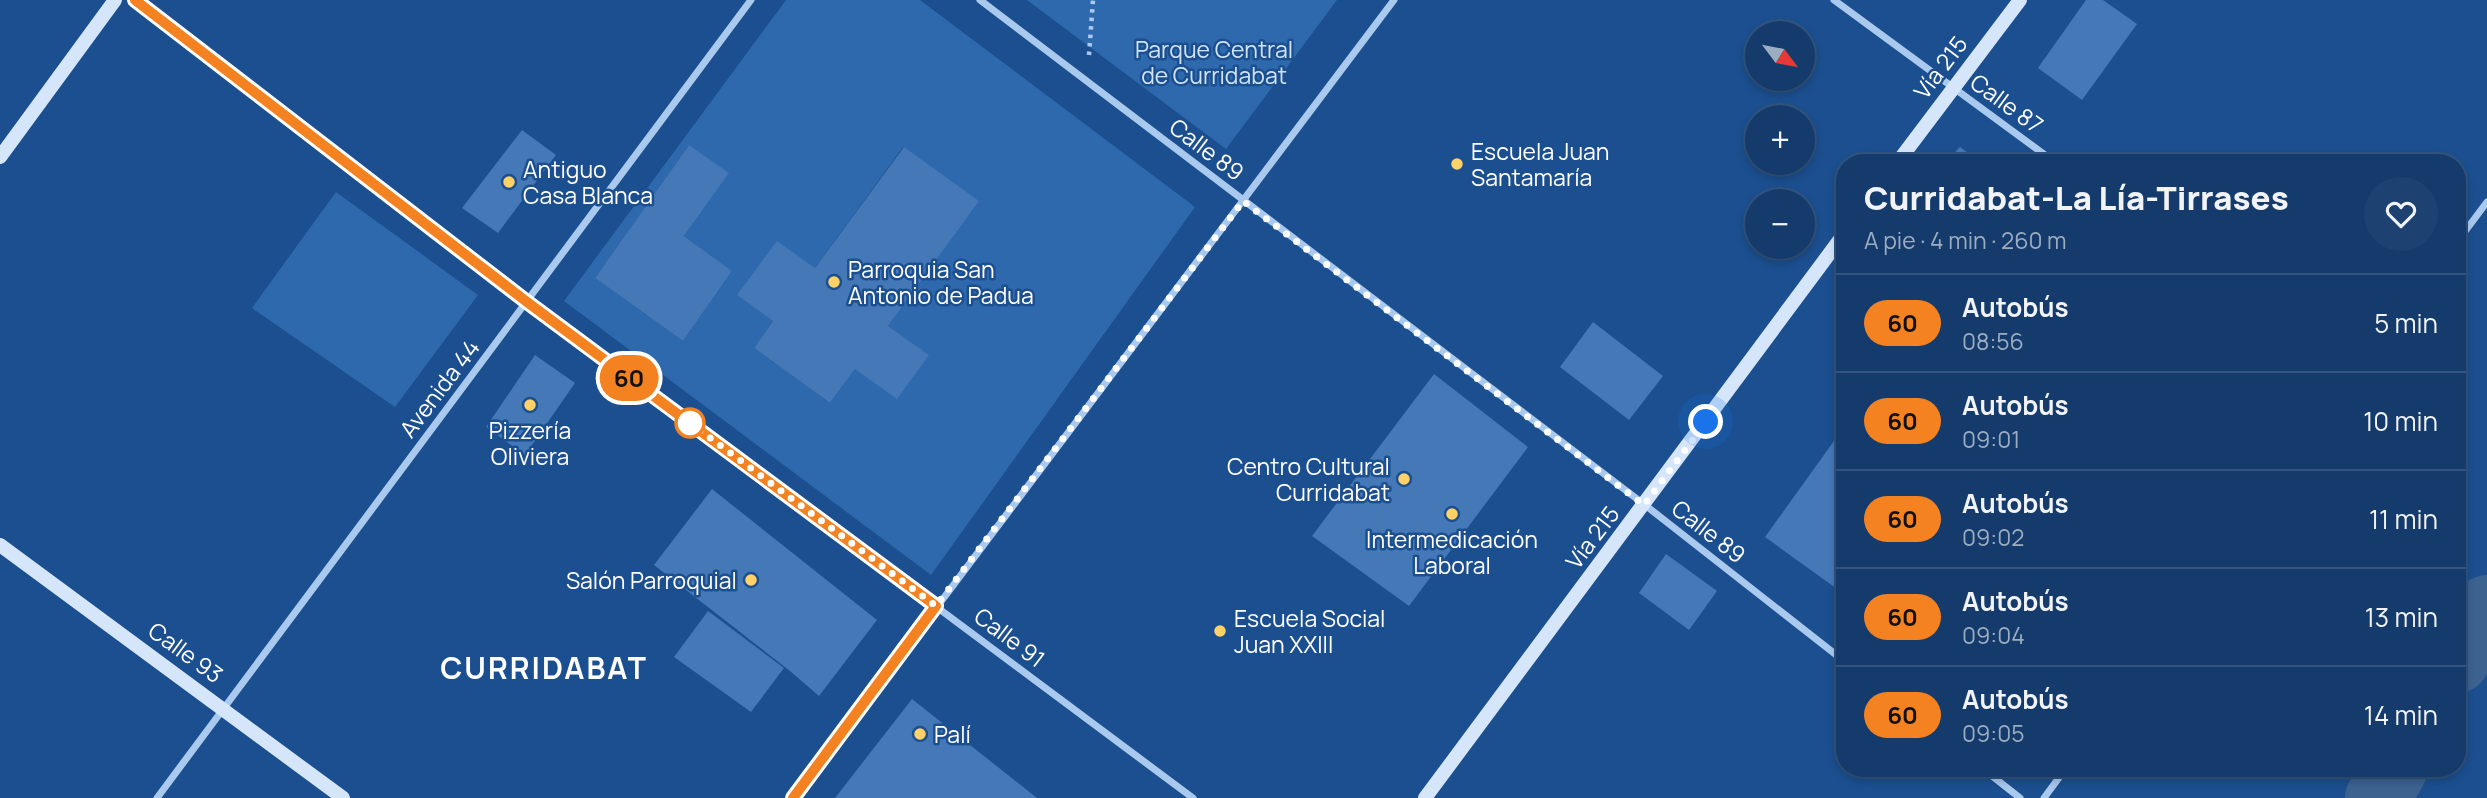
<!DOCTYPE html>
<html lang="es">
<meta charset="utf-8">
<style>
:root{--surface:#143b6b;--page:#1d4271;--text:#f1f3f6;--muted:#9dadc1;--line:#33557e}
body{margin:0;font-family:Manrope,sans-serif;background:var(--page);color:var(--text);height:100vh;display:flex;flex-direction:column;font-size:26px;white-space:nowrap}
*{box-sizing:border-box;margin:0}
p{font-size:23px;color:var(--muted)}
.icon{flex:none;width:38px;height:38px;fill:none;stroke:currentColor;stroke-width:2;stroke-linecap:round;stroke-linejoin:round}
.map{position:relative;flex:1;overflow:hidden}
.drawer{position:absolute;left:1836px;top:154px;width:630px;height:623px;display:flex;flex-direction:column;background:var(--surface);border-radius:28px;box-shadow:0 4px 10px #0003,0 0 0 2px var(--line)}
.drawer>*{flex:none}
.badge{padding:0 14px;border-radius:23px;font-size:24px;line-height:46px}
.needle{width:46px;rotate:122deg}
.controls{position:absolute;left:1745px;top:21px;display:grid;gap:14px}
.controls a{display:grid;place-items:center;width:70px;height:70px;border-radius:50%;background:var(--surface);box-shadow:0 4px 10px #0003,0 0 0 2px var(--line);font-size:35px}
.you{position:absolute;width:35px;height:35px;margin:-18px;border:5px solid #fff;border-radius:50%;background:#1a73e8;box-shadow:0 0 0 10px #1a73e833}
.map>.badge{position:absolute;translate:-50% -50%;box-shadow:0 0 0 4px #fff}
.round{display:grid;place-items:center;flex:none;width:74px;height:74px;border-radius:37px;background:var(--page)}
.overview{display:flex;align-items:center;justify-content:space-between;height:119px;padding:0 28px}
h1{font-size:33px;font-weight:800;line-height:52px}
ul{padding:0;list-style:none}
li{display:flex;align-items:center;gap:21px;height:98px;padding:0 28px;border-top:2px solid var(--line)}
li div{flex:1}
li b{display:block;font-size:26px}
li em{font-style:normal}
li .badge{min-width:77px;font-weight:700;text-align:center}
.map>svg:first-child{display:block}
.green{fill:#2e69ad;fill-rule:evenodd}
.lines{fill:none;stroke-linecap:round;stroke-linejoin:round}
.river{stroke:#3c6290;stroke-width:66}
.building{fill:#4478b7}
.path{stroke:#a9c9ee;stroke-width:4.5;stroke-dasharray:3.5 5;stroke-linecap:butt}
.street{stroke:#a9c9ee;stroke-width:7}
.secondary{stroke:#d6e6fa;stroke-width:14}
.line-casing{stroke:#fff;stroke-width:16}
.line{stroke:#f58220;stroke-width:10}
.walk{stroke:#fff;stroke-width:7;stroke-dasharray:0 12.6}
.poi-dot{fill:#ffd166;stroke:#1b4f8f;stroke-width:2.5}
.stop-dot{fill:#fff;stroke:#f58220;stroke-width:3.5}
.labels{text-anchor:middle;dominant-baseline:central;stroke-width:5;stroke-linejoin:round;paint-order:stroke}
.park-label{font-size:23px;fill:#cfe3fa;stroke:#1b4f8f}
.street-label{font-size:23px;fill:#fff;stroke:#1b4f8f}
.poi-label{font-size:23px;fill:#fff;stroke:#1b4f8f;text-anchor:start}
.district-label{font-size:30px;font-weight:bold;letter-spacing:2px;fill:#fff;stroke:#1b4f8f}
</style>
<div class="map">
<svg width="2487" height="798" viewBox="0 0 2487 798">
<rect width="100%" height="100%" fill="#1b4f8f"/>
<g class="green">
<path d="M786,0H920L1195,207L931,575L564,301ZM689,145L728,174L684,236L732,271L683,341L595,278ZM903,147L978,201L888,326L928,355L855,369L830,403L754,348L773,321L738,295L815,268Z"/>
<path d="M1027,0H1337L1226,149Z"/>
<path d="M336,192L478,295L395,407L252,308Z"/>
</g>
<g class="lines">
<g class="river">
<path d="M2457,660L2487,608"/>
<path d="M2378,798L2395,768"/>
</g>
</g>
<g class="building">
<path d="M2086,0H2103L2137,24L2082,100L2038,68Z"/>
<path d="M522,130L556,155L498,233L462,208Z"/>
<path d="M689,145L729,173L684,236L732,271L683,341L595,278Z"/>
<path d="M904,147L979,201L888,326L929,355L897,399L855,369L830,403L754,348L773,321L737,295L777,241L815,268Z"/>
<path d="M1960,147L1981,163H1945Z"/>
<path d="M1593,322L1663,376L1629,420L1560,367Z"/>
<path d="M535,355L575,383L525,455L486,427Z"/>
<path d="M1434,374L1528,447L1409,606L1312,536Z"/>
<path d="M1844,427V594L1765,537Z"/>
<path d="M712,489L877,620L819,696L790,671L654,565Z"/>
<path d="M1666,554L1717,591L1689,630L1639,593Z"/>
<path d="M708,611L784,668L751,712L674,657Z"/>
<path d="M912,699L1037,798H835Z"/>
</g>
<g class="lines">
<path class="path" d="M1089,55L1093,0"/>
<g class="street">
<path d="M135,0L527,302L1193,798"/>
<path d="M980,0L1645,505L1844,661"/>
<path d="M1834,0L2056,163"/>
<path d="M2457,242L2487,202"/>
<path d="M1982,768L2020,798"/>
<path d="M157,798L751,0"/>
<path d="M793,798L1394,0"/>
<path d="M2044,798L2066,768"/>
</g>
<g class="secondary">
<path d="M0,157L115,0"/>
<path d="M1897,163L2020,0"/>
<path d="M0,545L343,798"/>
<path d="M1425,798L1844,234"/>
</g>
</g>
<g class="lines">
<g class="line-casing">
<path id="line" d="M135,0L527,302L936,606L793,798"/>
</g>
<use href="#line" class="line"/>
<path class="walk" d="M690,423L936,606L1243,201L1644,505L1706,422"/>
</g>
<g class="poi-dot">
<circle cx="1457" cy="164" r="7"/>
<circle cx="509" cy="182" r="7"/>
<circle cx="834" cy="282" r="7"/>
<circle cx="530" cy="405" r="7"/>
<circle cx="1404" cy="479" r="7"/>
<circle cx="1452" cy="514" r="7"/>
<circle cx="751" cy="580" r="7"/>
<circle cx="1220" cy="631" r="7"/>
<circle cx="920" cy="734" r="7"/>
</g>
<circle class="stop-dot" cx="690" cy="423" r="14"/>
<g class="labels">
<g class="park-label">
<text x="1214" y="49">Parque Central<tspan x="1214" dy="26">de Curridabat</tspan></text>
</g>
<g class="street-label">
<text transform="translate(1940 67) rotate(-53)">Vía 215</text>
<text transform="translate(2007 103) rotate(36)">Calle 87</text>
<text transform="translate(1207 149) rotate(37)">Calle 89</text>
<text transform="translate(439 388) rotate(-53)">Avenida 44</text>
<text transform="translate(1709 531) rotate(38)">Calle 89</text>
<text transform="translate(1592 537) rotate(-53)">Vía 215</text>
<text transform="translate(1010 637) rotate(37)">Calle 91</text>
<text transform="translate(186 652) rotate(36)">Calle 93</text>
</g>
<g class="poi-label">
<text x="1471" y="151">Escuela Juan<tspan x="1471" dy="26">Santamaría</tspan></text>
<text x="523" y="169">Antiguo<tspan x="523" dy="26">Casa Blanca</tspan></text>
<text x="848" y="269">Parroquia San<tspan x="848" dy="26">Antonio de Padua</tspan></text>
<text x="530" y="430" text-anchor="middle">Pizzería<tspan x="530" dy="26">Oliviera</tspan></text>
<text x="1390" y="466" text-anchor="end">Centro Cultural<tspan x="1390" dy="26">Curridabat</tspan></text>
<text x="1452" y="539" text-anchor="middle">Intermedicación<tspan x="1452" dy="26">Laboral</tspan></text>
<text x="737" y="580" text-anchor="end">Salón Parroquial</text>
<text x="1234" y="618">Escuela Social<tspan x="1234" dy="26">Juan XXIII</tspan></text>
<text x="934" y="734">Palí</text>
</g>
<g class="district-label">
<text x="544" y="667">CURRIDABAT</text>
</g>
</g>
</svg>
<div class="controls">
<a><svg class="needle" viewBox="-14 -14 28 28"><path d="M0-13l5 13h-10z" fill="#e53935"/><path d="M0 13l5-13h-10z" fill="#9dadc1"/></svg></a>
<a>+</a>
<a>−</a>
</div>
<div class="you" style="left:1706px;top:422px"></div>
<b class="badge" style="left:629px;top:378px;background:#f58220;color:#111">60</b>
<section class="drawer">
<div class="overview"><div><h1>Curridabat-La Lía-Tirrases</h1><p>A pie · 4 min · 260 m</p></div><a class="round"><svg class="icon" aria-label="heart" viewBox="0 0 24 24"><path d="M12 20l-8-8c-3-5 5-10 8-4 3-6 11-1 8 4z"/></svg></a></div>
<ul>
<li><span class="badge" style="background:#f58220;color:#111">60</span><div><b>Autobús</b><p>08:56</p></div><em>5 min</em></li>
<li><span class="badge" style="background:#f58220;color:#111">60</span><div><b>Autobús</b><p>09:01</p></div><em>10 min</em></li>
<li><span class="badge" style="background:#f58220;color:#111">60</span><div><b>Autobús</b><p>09:02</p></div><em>11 min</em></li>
<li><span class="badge" style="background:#f58220;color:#111">60</span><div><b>Autobús</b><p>09:04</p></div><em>13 min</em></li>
<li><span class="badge" style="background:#f58220;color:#111">60</span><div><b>Autobús</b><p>09:05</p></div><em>14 min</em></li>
</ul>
</section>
</div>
